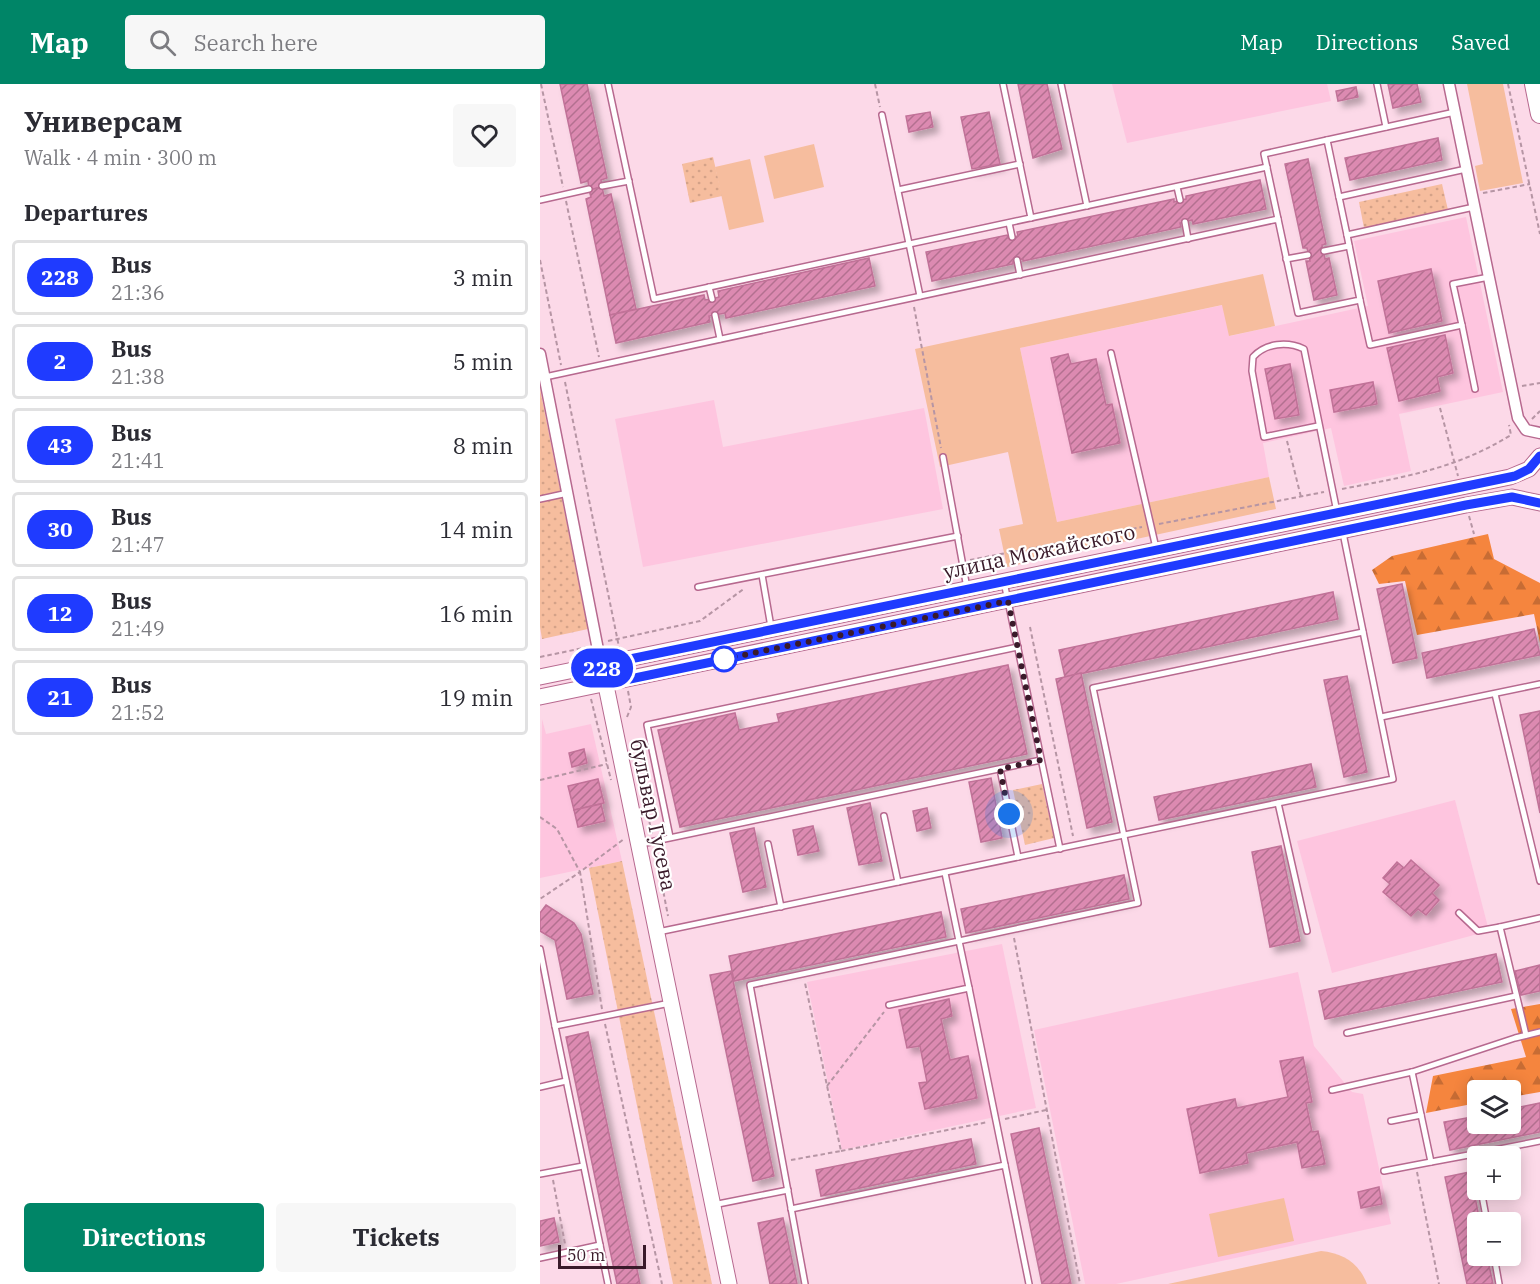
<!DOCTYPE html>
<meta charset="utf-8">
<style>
:root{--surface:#fff;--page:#f7f7f7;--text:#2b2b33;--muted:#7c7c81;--line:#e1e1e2;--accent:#008567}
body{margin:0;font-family:"IBM Plex Serif",serif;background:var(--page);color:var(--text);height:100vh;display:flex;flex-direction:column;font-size:22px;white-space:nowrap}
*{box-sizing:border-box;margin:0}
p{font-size:20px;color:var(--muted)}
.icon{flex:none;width:33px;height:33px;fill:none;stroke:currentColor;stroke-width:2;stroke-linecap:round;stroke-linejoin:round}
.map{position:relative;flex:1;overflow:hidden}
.panel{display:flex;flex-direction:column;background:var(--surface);width:540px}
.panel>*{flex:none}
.badge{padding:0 12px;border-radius:20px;font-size:21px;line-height:39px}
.fabs{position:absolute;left:927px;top:996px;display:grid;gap:12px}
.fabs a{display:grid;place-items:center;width:54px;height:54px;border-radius:6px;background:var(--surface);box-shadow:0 3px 15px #0003;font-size:30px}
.scale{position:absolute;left:18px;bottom:15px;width:88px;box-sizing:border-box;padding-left:6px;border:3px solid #3a1a2a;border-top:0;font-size:16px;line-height:21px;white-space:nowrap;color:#3a1a2a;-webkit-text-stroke:4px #fff;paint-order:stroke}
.you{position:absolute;width:30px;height:30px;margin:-15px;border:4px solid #fff;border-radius:50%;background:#1a73e8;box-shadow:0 0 0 9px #1a73e833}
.map>.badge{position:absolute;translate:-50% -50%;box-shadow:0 0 0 3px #fff}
h2{padding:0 24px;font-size:22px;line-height:54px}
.round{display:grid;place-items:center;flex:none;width:63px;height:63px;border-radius:6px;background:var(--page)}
.head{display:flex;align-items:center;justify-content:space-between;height:102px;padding:0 24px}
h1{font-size:28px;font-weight:700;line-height:45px}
.primary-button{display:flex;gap:12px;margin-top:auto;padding:12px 24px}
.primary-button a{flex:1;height:69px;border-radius:6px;background:var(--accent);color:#fff;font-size:24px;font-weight:700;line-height:69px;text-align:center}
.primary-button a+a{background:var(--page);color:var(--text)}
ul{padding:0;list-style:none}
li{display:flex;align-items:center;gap:18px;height:75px;margin:0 12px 9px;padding:0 12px;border:3px solid var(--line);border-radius:6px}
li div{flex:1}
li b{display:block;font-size:22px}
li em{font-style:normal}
li .badge{min-width:66px;font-weight:700;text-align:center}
header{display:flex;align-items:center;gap:36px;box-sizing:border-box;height:84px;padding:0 30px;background:var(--accent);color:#fff}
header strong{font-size:28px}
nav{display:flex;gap:33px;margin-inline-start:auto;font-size:21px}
.search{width:420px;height:54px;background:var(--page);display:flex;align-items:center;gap:15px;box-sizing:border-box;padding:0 21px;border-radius:6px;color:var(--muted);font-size:22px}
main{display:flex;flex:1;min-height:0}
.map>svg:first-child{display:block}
.built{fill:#fec5df}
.grass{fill:#f6bd9e}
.forest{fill:url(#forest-firs)}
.park{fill:url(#park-dots)}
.building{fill:url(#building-hatch);stroke:#c17298;stroke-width:1.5;filter:url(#shadow)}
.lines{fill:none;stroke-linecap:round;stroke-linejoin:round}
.lane-casing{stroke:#b7698f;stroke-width:8}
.street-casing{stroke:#b7698f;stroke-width:13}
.secondary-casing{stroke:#b7698f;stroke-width:17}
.primary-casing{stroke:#b7698f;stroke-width:20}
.path{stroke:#b695a4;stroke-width:2;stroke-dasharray:4.5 3;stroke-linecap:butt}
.lane{stroke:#fff;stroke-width:5}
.street{stroke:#fff;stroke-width:10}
.secondary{stroke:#fff;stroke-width:15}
.primary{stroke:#fff;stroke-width:18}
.line-casing{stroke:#fff;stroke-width:14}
.line{stroke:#1f3bff;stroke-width:9}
.walk{stroke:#3a1a2a;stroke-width:6;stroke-dasharray:0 10.8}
.stop-dot{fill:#fff;stroke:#1f3bff;stroke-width:3}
.labels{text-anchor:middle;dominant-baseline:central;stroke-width:4.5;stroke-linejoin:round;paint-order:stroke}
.street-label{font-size:21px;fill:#3a1a2a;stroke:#fff}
</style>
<header>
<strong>Map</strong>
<div class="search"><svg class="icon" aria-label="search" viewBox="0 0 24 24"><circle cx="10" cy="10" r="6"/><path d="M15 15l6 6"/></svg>Search here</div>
<nav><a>Map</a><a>Directions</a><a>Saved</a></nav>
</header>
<main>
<section class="panel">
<div class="head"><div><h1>Универсам</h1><p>Walk · 4 min · 300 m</p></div><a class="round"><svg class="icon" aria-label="heart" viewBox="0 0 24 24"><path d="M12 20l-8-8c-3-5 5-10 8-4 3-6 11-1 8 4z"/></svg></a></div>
<h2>Departures</h2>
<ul>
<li><span class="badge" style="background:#1f3bff;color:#fff">228</span><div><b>Bus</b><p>21:36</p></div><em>3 min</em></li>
<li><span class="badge" style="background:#1f3bff;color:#fff">2</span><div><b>Bus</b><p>21:38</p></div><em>5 min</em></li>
<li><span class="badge" style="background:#1f3bff;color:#fff">43</span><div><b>Bus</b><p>21:41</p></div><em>8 min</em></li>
<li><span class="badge" style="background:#1f3bff;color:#fff">30</span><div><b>Bus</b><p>21:47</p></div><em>14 min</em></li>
<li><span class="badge" style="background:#1f3bff;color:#fff">12</span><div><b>Bus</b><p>21:49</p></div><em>16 min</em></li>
<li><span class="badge" style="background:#1f3bff;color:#fff">21</span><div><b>Bus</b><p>21:52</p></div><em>19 min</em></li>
</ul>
<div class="primary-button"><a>Directions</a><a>Tickets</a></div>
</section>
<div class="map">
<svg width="1000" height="1200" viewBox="0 0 1000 1200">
<defs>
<pattern id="forest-firs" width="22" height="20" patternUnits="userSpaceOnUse" patternTransform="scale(1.5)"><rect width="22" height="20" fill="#f5853e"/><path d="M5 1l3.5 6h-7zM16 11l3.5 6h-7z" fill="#c76c34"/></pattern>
<pattern id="park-dots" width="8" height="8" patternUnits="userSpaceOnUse" patternTransform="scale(1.5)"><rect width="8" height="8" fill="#f6bd9e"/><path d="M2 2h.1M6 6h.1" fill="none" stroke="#d4a288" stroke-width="1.8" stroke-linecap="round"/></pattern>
<pattern id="building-hatch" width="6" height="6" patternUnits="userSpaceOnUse" patternTransform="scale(1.5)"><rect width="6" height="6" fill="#dc8ab1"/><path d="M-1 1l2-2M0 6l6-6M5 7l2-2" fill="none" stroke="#b37090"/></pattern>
<filter id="shadow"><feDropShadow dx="5.5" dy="5.5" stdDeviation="3" flood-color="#0004"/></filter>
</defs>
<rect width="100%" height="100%" fill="#fcd9e8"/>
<g class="built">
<path d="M572,0H787L791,17L587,59Z"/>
<path d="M926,133L963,308L859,330L871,387L804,402L791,344L723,359L729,393L517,438L480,264L683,221L690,252L828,222L814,157Z"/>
<path d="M174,316L183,363L384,324L403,425L103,483L75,335Z"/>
<path d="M2,635L6,650L51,640L82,777L0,794Z"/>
<path d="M915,716L949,847L792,889L757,757Z"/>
<path d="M462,860L496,1024L302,1066L267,898Z"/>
<path d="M758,888L774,962L812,1008L823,1010L851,1140L576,1200H545L494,946Z"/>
</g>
<g class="grass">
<path d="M927,0H963L983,99L940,107L935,82L943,80Z"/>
<path d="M274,60L284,103L234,115L224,72Z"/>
<path d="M210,75L224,138L189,146L175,83Z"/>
<path d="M723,190L735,242L689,252L682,221L480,264L517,438L729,393L736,425L467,483L459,445L483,440L468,368L400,383L375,265Z"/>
<path d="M744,1114L754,1157L678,1173L669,1130Z"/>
<path d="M781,1167C803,1169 819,1179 827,1200H628Z"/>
</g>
<g class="forest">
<path d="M948,450L954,475L1000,499V559L994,530L877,551L865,497L839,500L832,486L852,472Z"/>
<path d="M1000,920V1008L971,1013L970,1006H938L937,1019L886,1029L893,992L986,973L971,925Z"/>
</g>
<g class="park">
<path d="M173,73L182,112L150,119L142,80Z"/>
<path d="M902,100L908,126L824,144L819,118Z"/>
<path d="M0,305L48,545L2,555L0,543Z"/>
<path d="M502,700L514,754L485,761L473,706Z"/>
<path d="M82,777L172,1200H133L49,784Z"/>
</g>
<g class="building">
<path d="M20,0H47L67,94L61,96L62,103L49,106L48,97L41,99Z"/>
<path d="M478,0H507L522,65L493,74Z"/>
<path d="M848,0H877L881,18L853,24Z"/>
<path d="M816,3L818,13L798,17L796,7Z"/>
<path d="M390,28L393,43L369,48L366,32Z"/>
<path d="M449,28L460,80L432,85L421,33Z"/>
<path d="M898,54L902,76L810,96L805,74Z"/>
<path d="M768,75L786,160L782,161L785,175L789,174L797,211L774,216L766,177H770L767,164H763L745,80Z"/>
<path d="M720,96L726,125L653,140L652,136L645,138L640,139L641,143L483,177V175L473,177V180L392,197L386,168L467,151L468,154L478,152L477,148L634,115V118L640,116L646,115V112Z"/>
<path d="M62,103L64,112L71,110L96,225L70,231L46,115L51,113L49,106Z"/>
<path d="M329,174L335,202L186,234L185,229L169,232L170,238L76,259L70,231L164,211L165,216L172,215L179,213L178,207Z"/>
<path d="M891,185L902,237L849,249L838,197Z"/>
<path d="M905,251L913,289L897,293L900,307L859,317L847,264Z"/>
<path d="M528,270L531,280L556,275L566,321L572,320L580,359L532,369L511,274Z"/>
<path d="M750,280L759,331L735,335L725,285Z"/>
<path d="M833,298L837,320L794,328L790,306Z"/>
<path d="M862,500L877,574L853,579L837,505Z"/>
<path d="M793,508L798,535L525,593L519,566Z"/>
<path d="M994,545L1000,571L887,594L882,569Z"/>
<path d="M468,581L487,670L140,743L118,646L195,629L199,646L239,638L237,630Z"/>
<path d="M541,589L572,738L547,744L516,595Z"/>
<path d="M807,592L827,688L804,693L784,596Z"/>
<path d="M1000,627V729L980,631Z"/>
<path d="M44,665L47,679L32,683L29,669Z"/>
<path d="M771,680L776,703L619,736L614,713Z"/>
<path d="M451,694L462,754L441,758L429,698Z"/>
<path d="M58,695L64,719L34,726L28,702Z"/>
<path d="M330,719L342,777L319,781L307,724Z"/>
<path d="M61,720L65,737L38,743L34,726Z"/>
<path d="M387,724L391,744L377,747L373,727Z"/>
<path d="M273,742L279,767L258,771L253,746Z"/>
<path d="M214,744L226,803L203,808L190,749Z"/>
<path d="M741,762L760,857L730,863L712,768Z"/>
<path d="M871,776L899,801L892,809L899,816L886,831L878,825L871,832L843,808L850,800L843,794L857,778L864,784Z"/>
<path d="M584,791L589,815L426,849L421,825Z"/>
<path d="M6,821L34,839L41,850L53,910L27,915L15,856L0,847V829Z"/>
<path d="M401,828L406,853L194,897L189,872Z"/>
<path d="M956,870L962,898L785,935L779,907Z"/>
<path d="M1000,881V907L981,911L975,887Z"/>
<path d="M191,887L234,1092L213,1097L170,891Z"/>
<path d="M409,915L412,932L401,935L410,976L428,972L437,1014L385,1025L379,999L387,998L380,962L367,964L359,926Z"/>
<path d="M48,948L100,1200H77L26,953Z"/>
<path d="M763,973L772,1018L766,1019L772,1048L778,1047L785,1080L762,1084L757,1058L706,1069L708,1079L660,1089L647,1025L695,1015L697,1024L748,1013L740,977Z"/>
<path d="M1000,1019V1048L910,1066L904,1038L938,1032V1040H970V1025Z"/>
<path d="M499,1044L531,1200H502L471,1050Z"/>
<path d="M431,1055L436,1080L281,1112L276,1086Z"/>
<path d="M930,1088L940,1138H938V1172H947L953,1200H927L905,1093Z"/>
<path d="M839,1103L842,1120L821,1124L818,1108Z"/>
<path d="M14,1134L19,1158L0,1162V1137Z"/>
<path d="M243,1134L257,1200H230L218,1139Z"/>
</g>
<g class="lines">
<g class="lane-casing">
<g id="lane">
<path d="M68,0L114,215L727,83"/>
<path d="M463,0L491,134"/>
<path d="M521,0L547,122"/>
<path d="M837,0L846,43"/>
<path d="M342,31L380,212"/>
<path d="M787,56L915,28"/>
<path d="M62,102L89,97"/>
<path d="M637,103L640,116"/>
<path d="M358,106L480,80"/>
<path d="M799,113L926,85"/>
<path d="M0,116L49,105"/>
<path d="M738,135L724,70L787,56L807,151"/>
<path d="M645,138L648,155"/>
<path d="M469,139L472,153"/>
<path d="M784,167L809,162"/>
<path d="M746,175L768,171"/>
<path d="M477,176L480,191"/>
<path d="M169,203L172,215"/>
<path d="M820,216L830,261L922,241L913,200L949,193"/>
<path d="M175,231L180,255"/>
<path d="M922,241L935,305"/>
<path d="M571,269L616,464"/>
<path d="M5,293L738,135L758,229L820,216L807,151L934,123"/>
<path d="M778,342L724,353L712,287L713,273C726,259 747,257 764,265L797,428"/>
<path d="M403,373L427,504"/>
<path d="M0,415L28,409"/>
<path d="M222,491L231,543"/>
<path d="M464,498L520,765"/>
<path d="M158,503L418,452"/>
<path d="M955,610L1000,797"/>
<path d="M841,633L1000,600"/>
<path d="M460,685L478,773"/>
<path d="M738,719L767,847"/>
<path d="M344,732L358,798"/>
<path d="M130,753L107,641L478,563"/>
<path d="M101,760L501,676"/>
<path d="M228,760L241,823"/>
<path d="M919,829L938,847L960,843"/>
<path d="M118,848L853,695L803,449"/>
<path d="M0,865L15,942L130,919"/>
<path d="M429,904L465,1081"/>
<path d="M349,921L429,904L419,857L598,819L553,604L823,548"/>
<path d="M15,942L68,1200"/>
<path d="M807,949L976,912"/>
<path d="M986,951L960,843L1000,834"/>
<path d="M872,988L891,1078L934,1070"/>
<path d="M0,1003L26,997"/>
<path d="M792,1006L872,988L975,954L1000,948"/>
<path d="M851,1037L881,1031"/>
<path d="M844,1087L891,1078"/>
<path d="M938,1087L934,1070L1000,1057"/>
<path d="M0,1090L43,1082"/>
<path d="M941,1106L947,1138"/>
<path d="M173,1121L248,1106"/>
<path d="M251,1125L465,1081L489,1200"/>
<path d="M954,1172L959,1200"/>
<path d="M0,1174L60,1161"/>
<path d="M265,1200L210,901L419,857L405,789"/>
</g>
</g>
<g class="street-casing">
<g id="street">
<path d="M909,0L978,334L986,346L1000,349"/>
<path d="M0,270L61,581"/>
</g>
</g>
<g class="secondary-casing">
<g id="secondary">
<path d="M64,592L189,1200"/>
<path d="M0,593L970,393L989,385L1000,372"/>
<path d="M0,613L926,421L972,413L1000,419"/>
</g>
</g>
<g class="primary-casing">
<path id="primary" d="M994,0L1000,30"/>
</g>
<g class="path">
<path d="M1,0L23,103"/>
<path d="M335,0L340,23"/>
<path d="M968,0L1000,150"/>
<path d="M943,109L990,100"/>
<path d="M26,117L59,273"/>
<path d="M0,176L21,281"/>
<path d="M374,223L401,364"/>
<path d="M25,298L79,563"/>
<path d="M982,302L1000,299"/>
<path d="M900,324L918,392"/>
<path d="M992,335L1000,327"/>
<path d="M747,357L761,413"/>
<path d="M802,405C864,393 916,385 971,351L969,341"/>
<path d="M929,432L934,450"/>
<path d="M619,440L784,408"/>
<path d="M430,476L602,443"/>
<path d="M490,543L533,752"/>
<path d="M68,557L160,537L205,504"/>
<path d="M0,573L48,563"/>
<path d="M51,615L71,696"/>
<path d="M87,633L91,623L88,607"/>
<path d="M100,694L112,750"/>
<path d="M0,696L67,680"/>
<path d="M0,733L17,745L40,788L0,815"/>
<path d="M115,764L128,832"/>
<path d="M474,854L540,1200"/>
<path d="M62,925L40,788L84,755"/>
<path d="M65,940L122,1200"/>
<path d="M287,1002L344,928"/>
<path d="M465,1035L506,1026"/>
<path d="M301,1067L448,1038"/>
<path d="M251,1076L301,1067L265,899"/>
<path d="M877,1088L899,1200"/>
<path d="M13,1096L25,1160"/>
</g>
<use href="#lane" class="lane"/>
<use href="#street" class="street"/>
<use href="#secondary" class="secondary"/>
<use href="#primary" class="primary"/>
</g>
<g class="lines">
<g class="line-casing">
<path id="line" d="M1000,372L989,385L975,392L61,581L66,600L926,421L972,413L1000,419"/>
</g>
<use href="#line" class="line"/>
<path class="walk" d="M184,575L468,517L501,676L460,685L469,730"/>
</g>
<circle class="stop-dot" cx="184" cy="575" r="12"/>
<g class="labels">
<g class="street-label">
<text transform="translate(499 467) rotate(-12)">улица Можайского</text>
<text transform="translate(114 731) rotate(78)">бульвар Гусева</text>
</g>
</g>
</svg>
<div class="fabs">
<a><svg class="icon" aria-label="layers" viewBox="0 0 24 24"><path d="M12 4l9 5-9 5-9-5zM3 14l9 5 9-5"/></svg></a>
<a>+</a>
<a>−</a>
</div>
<div class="scale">50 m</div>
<div class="you" style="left:469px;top:730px"></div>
<b class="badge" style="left:62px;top:584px;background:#1f3bff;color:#fff">228</b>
</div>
</main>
